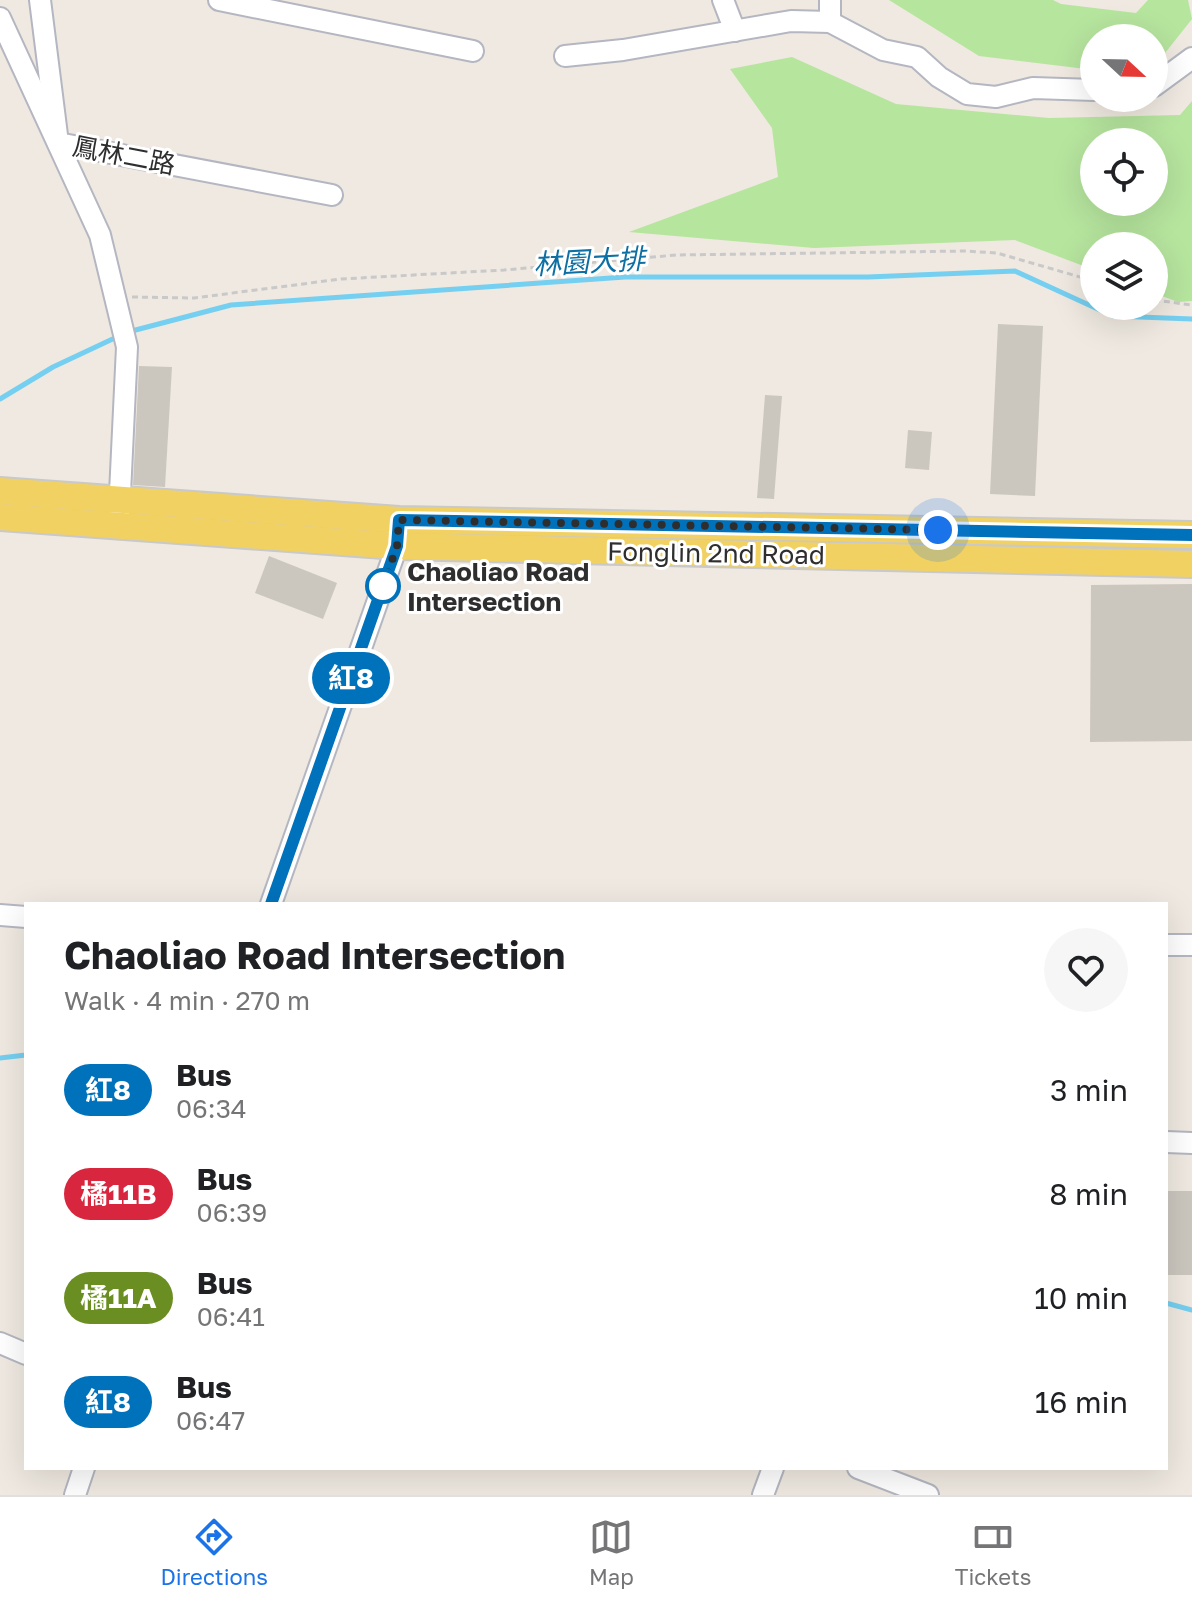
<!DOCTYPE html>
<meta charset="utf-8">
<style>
:root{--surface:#fff;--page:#f6f6f6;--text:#202124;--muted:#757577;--line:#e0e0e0;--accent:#1a73e8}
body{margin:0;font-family:"Golos Text","Noto Sans TC",sans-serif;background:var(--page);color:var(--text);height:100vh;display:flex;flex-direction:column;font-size:30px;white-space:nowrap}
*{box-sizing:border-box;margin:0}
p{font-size:26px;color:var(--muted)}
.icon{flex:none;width:44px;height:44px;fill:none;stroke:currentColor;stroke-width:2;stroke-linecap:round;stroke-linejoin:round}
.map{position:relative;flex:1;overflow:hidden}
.details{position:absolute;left:24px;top:902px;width:1144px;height:568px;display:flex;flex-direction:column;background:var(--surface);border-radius:0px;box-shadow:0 8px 32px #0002}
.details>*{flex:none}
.badge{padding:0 16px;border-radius:26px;font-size:28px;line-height:52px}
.needle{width:52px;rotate:112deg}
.buttons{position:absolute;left:1080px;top:24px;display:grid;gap:16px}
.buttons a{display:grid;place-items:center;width:88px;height:88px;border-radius:50%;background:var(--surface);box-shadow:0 8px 32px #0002;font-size:40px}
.you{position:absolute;width:40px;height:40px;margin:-20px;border:6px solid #fff;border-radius:50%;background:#1a73e8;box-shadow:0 0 0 12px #1a73e833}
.map>.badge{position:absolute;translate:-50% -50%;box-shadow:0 0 0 4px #fff}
.round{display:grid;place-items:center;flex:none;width:84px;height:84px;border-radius:42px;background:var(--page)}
.head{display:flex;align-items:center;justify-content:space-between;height:136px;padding:0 40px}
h1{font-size:38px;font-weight:700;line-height:60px}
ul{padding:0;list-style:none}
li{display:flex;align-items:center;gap:24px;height:104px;padding:0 40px}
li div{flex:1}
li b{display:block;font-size:30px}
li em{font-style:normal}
li .badge{min-width:88px;font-weight:700;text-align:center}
.tab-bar{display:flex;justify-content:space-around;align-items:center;height:112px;border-top:2px solid var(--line);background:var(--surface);font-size:22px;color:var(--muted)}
.tab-bar a{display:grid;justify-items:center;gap:4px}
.tab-bar .on{color:var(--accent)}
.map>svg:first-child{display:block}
.green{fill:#b6e59e;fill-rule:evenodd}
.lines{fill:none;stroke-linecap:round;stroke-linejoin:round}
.stream{stroke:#75cff0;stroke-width:5}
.building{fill:#cbc7bf}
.minor-casing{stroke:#b4b7c1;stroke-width:24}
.major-casing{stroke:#c9c9c9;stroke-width:30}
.path{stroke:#c9c9c9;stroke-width:3;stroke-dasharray:6 4;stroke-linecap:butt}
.minor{stroke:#fff;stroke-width:20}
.major{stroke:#f2d163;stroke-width:26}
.line-casing{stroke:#fff;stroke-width:18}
.line{stroke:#0072bc;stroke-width:12}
.walk{stroke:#2e2e2e;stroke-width:8;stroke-dasharray:0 14.4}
.stop-dot{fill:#fff;stroke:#0072bc;stroke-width:4}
.labels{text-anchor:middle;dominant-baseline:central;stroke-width:6;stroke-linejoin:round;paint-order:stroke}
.street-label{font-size:26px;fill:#2e2e2e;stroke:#fff}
.stop-label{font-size:26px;font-weight:bold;fill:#2e2e2e;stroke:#fff;text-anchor:start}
.water-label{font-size:28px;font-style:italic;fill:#0d6fa3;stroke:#fff}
</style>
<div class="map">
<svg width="1192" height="1495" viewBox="0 0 1192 1495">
<rect width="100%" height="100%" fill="#efe9e1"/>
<g class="green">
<path d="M889,0H1053L1061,4L1136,13L1148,0H1188L1192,19L1154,67V38H1094V70L979,56Z"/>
<path d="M792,57L896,104L1049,118L1180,115L1192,101V301L1178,302L1154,293V246H1094V270L1015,240L814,248L629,232L778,177L772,128L730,69ZM1094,142H1154V202H1094Z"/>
</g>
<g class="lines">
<g class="stream">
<path d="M128,332L231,305L625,277H868L1015,271L1113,316L1192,319"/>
<path d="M0,399L53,367L119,336"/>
<path d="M0,1058L26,1055"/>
<path d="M1166,1303L1192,1310"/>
</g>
</g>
<g class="building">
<path d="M998,324L1043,326L1035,496L990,494Z"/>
<path d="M139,366L172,367L165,487L133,485Z"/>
<path d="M765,395L782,396L774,499L757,498Z"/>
<path d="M908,430L932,432L929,470L905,468Z"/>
<path d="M269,556L337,583L323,619L255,593Z"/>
<path d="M1192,584V741L1090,742L1091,585Z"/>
<rect x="1166" y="1191" width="26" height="84"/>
</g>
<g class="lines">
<g class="minor-casing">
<g id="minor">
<path d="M40,0L58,143L332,195"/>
<path d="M219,0L473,51"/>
<path d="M723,0L735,31"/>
<path d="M830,0V22"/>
<path d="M0,18L100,235L127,347L119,514"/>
<path d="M565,56L623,50L791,21L830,22L883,50L917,57L939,77L967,94L996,97L1033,88L1094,90"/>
<path d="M1154,86L1192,58"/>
<path d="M271,904L397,546L398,532"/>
<path d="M0,915L26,917"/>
<path d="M1166,945H1192"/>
<path d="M1166,1142L1192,1143"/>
<path d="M0,1343L26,1354"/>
<path d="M858,1468L928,1495"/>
<path d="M75,1495L84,1468"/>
<path d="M763,1495L773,1468"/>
</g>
</g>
<g class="major-casing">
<g id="major">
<path d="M0,491L399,520L1192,535"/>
<path d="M0,517L397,546L1192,564"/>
</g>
</g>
<g class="path">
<path d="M132,297L194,298L341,279L504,270L676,255L966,251L997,253L1094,281"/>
<path d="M1154,300L1192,305"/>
</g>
<use href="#minor" class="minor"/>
<use href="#major" class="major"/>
</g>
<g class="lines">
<g class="line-casing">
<path id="line" d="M271,904L397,546L399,520L1192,535"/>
</g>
<use href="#line" class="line"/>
<path class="walk" d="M383,586L397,546L399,520L938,530"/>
</g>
<circle class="stop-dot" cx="383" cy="586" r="16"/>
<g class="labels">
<g class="street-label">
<text transform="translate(124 155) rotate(11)">鳳林二路</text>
<text transform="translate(716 553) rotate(1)">Fonglin 2nd Road</text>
</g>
<g class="stop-label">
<text x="407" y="571">Chaoliao Road<tspan x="407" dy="30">Intersection</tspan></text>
</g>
<g class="water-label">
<text transform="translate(589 261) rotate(-3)">林園大排</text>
</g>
</g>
</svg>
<div class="buttons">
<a><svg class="needle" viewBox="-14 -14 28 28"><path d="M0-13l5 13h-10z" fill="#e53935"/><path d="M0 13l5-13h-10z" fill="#757577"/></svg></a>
<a><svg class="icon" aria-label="locate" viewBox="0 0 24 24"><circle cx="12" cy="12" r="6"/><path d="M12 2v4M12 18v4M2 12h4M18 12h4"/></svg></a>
<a><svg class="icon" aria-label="layers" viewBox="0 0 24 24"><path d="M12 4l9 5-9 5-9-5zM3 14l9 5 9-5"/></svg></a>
</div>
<div class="you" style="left:938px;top:530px"></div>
<b class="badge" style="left:351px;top:678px;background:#0072bc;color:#fff">紅8</b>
<section class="details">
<div class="head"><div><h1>Chaoliao Road Intersection</h1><p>Walk · 4 min · 270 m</p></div><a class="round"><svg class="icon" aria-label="heart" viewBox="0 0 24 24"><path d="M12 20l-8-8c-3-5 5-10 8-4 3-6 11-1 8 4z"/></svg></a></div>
<ul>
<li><span class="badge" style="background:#0072bc;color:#fff">紅8</span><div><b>Bus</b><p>06:34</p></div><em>3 min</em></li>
<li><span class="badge" style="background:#d7263d;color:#fff">橘11B</span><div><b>Bus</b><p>06:39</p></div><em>8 min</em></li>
<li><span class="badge" style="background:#6b8e23;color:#fff">橘11A</span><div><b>Bus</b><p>06:41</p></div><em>10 min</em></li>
<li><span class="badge" style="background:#0072bc;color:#fff">紅8</span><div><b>Bus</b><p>06:47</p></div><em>16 min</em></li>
</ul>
</section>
</div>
<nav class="tab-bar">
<a class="on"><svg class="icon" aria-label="directions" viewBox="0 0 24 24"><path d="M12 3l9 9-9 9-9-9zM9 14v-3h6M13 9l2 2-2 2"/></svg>Directions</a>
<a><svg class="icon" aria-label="map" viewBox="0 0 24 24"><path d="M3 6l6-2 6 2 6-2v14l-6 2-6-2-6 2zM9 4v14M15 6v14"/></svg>Map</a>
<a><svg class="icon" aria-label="tickets" viewBox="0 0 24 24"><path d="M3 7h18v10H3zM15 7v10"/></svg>Tickets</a>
</nav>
